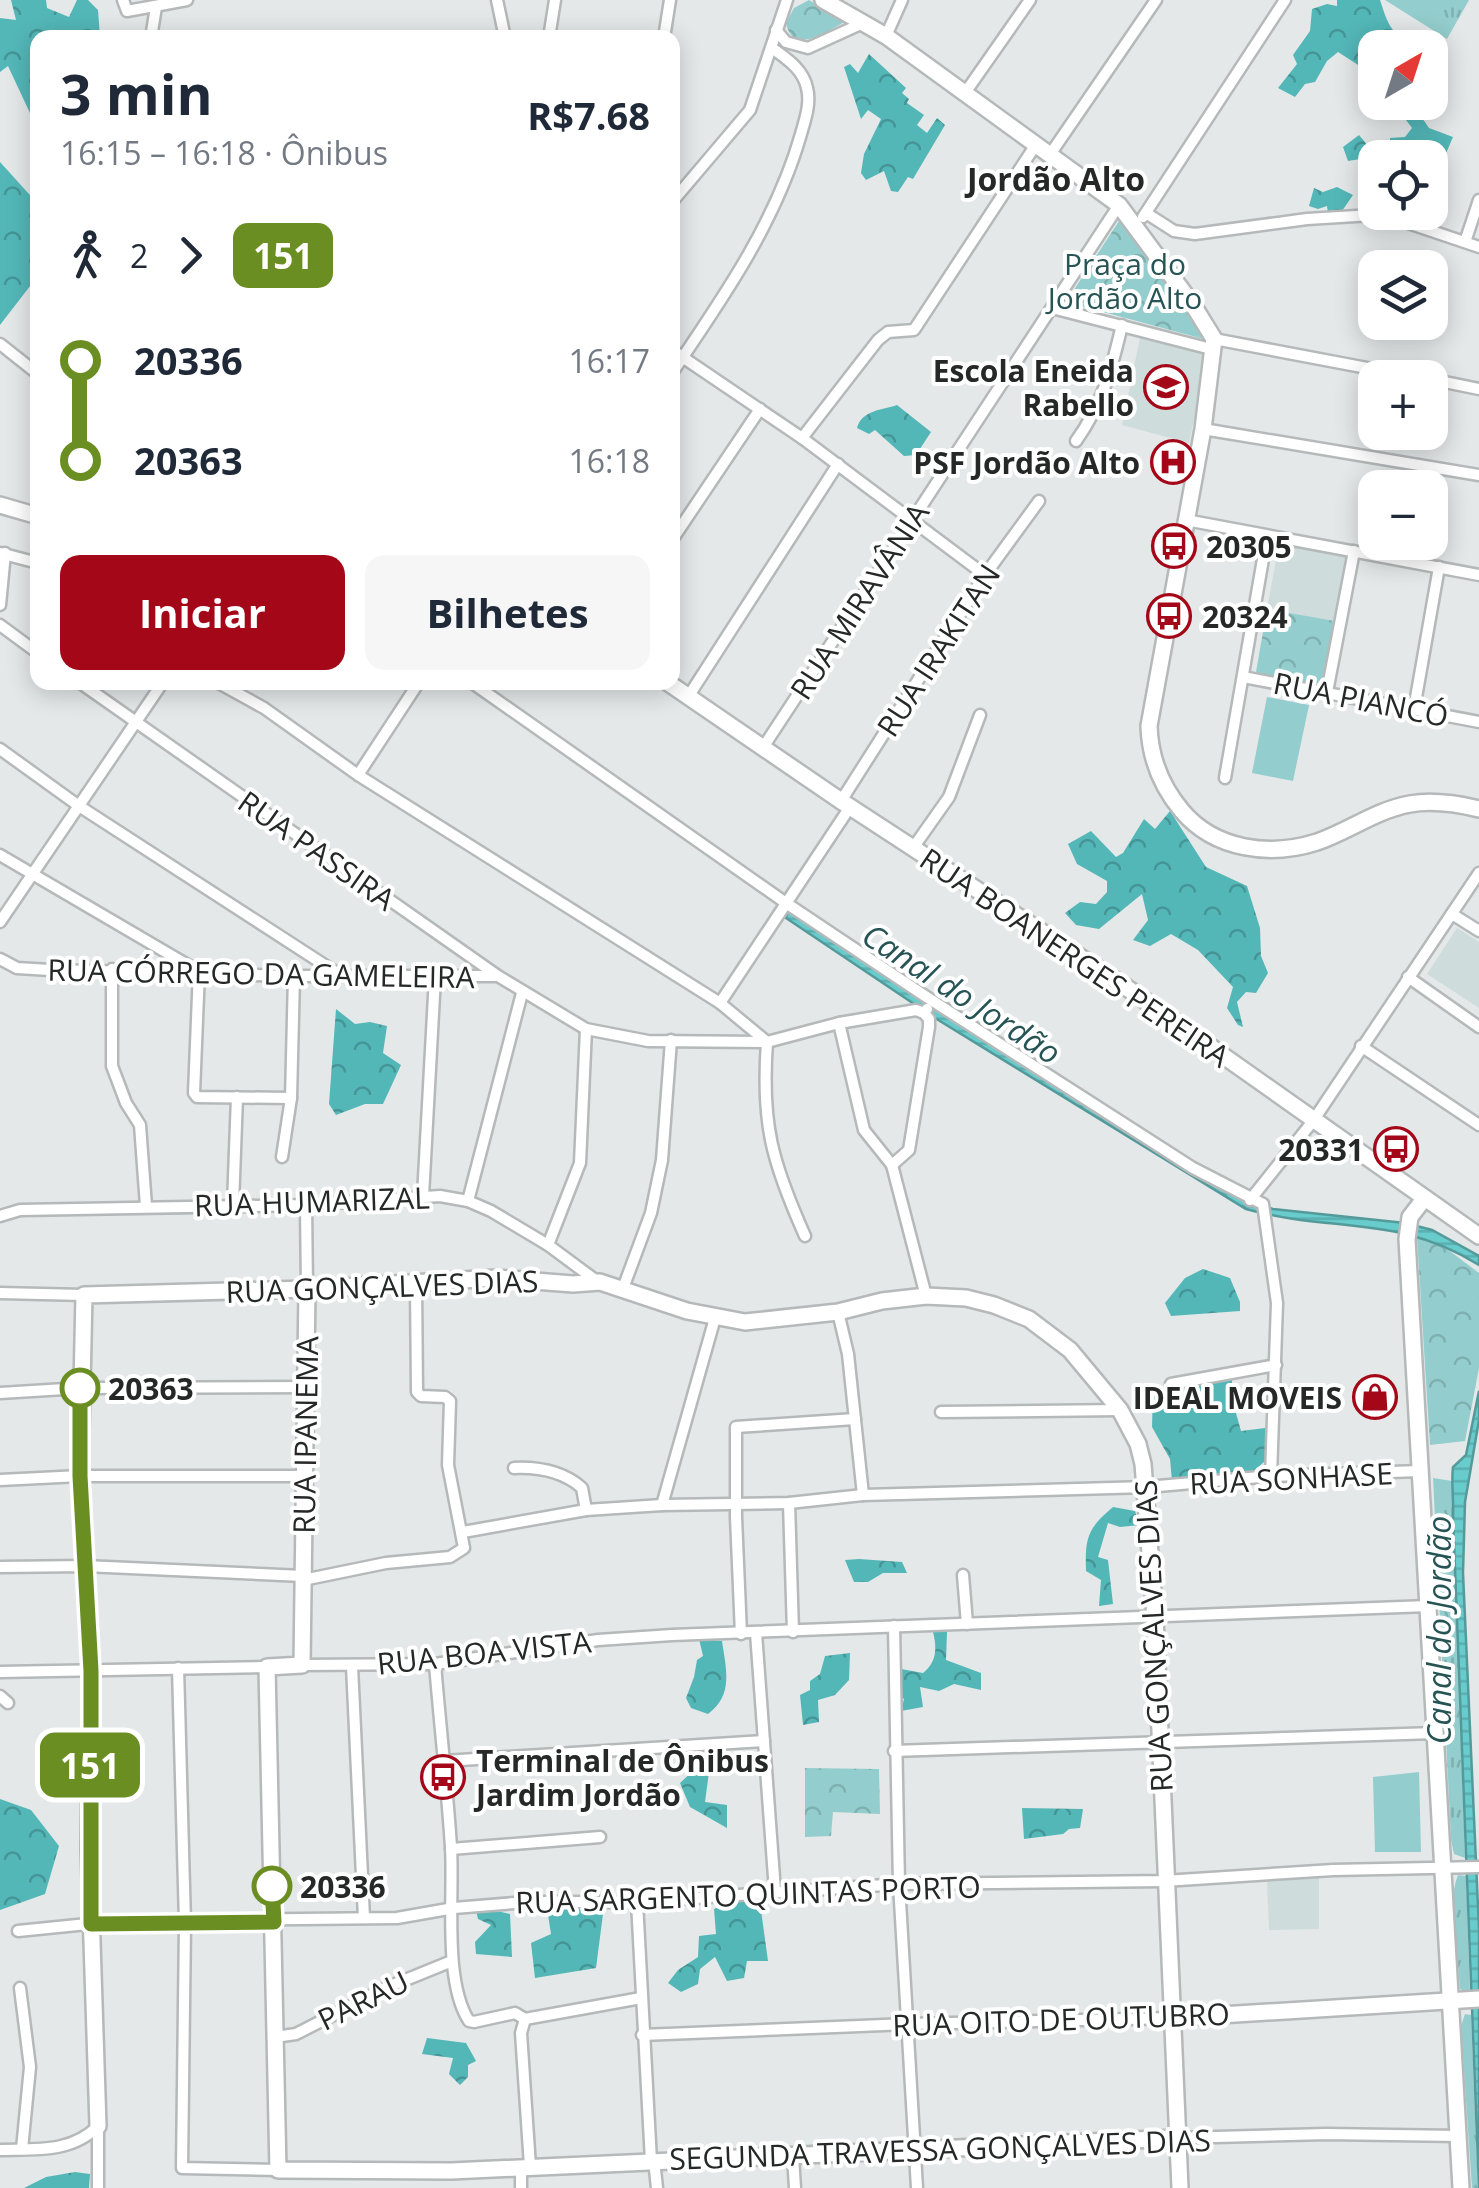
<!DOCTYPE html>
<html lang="pt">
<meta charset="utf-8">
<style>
:root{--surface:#fff;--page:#f6f6f7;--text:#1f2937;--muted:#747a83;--accent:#a30718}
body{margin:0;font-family:"Open Sans",sans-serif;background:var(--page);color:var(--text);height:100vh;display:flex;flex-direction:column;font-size:38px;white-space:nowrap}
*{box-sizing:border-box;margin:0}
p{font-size:32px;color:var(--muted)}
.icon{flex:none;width:55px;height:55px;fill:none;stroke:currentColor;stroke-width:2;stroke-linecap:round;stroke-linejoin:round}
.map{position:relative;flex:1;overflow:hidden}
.drawer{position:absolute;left:30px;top:30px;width:650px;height:660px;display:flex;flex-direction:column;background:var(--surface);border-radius:20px;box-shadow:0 5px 25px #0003}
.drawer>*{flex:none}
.badge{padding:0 20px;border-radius:15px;font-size:35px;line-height:65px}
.needle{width:65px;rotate:39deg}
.fabs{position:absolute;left:1358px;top:30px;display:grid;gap:20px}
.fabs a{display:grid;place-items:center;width:90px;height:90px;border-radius:20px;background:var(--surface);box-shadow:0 5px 25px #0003;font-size:50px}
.map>.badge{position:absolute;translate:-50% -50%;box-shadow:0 0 0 5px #fff}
.legs{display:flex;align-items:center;gap:15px;height:110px;padding:0 30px;font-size:32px}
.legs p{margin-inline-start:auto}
.head{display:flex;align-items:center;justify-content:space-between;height:170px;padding:0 30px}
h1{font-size:55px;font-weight:700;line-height:75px}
.primary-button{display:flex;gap:20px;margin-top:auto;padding:20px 30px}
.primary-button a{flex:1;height:115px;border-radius:20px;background:var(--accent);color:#fff;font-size:40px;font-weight:700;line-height:115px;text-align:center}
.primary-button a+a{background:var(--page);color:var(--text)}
ul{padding:0 30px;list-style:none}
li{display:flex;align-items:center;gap:35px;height:100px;font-size:38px}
li i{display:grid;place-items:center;width:15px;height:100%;margin:0 12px;background:currentColor}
li i::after{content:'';width:25px;height:25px;margin:-12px;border:8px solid;border-radius:50%;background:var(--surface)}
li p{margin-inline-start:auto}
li:first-child i{background:linear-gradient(#0000 50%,currentColor 0)}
li:last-child i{background:linear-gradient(currentColor 50%,#0000 0)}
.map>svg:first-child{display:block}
.built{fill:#cedcdc}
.grass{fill:url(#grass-tufts)}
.forest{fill:url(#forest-crowns)}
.park{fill:url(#park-crowns)}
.pitch{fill:#94cdcd}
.water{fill:url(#water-rules);stroke:#549a9b;stroke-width:2.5}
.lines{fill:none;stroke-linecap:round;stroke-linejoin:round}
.street-casing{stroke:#b5b9b9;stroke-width:15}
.secondary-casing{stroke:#b5b9b9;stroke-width:20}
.street{stroke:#fff;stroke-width:10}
.secondary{stroke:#fff;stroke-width:15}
.line-1-casing{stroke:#fff;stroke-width:22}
.line-1{stroke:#6b8e23;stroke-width:15}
.stop-1-dot{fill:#fff;stroke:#6b8e23;stroke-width:5}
.labels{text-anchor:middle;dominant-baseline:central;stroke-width:8;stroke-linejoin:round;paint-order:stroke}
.park-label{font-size:30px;fill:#275454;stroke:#fff}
.poi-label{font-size:30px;font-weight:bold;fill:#262828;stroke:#fff;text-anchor:end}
.street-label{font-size:30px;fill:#262828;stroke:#fff}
.stop-label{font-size:30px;font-weight:bold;fill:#262828;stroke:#fff;text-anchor:start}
.neighbourhood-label{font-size:32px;font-weight:bold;fill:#262828;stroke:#fff}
.water-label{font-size:32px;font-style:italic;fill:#265354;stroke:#fff}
</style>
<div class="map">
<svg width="1479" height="2188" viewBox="0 0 1479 2188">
<defs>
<pattern id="grass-tufts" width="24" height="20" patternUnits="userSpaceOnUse" patternTransform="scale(2.5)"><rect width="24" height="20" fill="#94cdcd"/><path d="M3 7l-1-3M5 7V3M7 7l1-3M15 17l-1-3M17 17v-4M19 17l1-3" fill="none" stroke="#7fb0b0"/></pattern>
<pattern id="forest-crowns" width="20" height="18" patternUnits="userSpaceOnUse" patternTransform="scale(2.5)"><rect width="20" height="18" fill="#53b7b8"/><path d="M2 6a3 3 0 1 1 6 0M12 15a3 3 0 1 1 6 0" fill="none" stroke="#459596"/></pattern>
<pattern id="park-crowns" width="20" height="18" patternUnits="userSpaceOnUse" patternTransform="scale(2.5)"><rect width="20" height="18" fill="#94cdcd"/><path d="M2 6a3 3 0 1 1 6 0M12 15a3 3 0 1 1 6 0" fill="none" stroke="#7fb0b0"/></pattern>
<pattern id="water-rules" width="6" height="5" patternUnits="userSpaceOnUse" patternTransform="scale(2.5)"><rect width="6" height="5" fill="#68cbcc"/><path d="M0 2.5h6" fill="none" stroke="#5aaeaf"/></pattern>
</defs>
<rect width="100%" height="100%" fill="#e4e8e8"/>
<g class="built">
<path d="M1141,333L1209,349L1189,443L1122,425Z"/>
<path d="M1279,544L1346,557L1335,621L1267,609Z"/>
<path d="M1457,928L1479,942V1008L1427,974Z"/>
<path d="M1319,1878V1929L1269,1930L1267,1881Z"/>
</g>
<g class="grass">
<path d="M1385,0H1469L1447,39Z"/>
<path d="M1433,1478L1452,1481L1455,1491L1453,1517L1465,1858L1454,1854L1451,1839Z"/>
<path d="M1458,1875L1466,1876L1470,1994L1460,1989C1459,1954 1445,1907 1458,1875Z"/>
<path d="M1465,2014L1471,2015L1478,2188H1472L1461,2026Z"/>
</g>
<g class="forest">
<path d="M11,0H46L47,8L69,17L77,0H88L98,10L100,37L38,38L37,128L8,66L0,72V18L16,20Z"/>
<path d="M1337,0H1380C1387,21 1393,46 1421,34L1425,47L1375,48V71L1369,72L1338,52L1327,61L1315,82L1305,84L1295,97L1278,88L1297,64L1293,55L1310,31L1312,9L1327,4L1337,6Z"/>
<path d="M869,54L906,88L902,93L909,99L907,103L924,115L917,125L927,133L937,118L945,125L913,179L908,177L898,192L891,191L884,171L866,180L861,173L864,154L881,119L868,110L861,119L844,67L850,64L858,73Z"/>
<path d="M1411,111L1420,115L1429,128L1453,137L1441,165L1433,162L1432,154C1420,163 1402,153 1390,146V138L1405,137L1412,128L1403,116Z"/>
<path d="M1359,135L1374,153L1370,172L1359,170L1360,159L1348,161L1343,147Z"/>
<path d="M0,162L38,204L37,277L0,325Z"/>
<path d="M1337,187L1353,195L1342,211L1328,213L1327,206L1318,209L1309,206L1314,188L1323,192Z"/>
<path d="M897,405L931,432L916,455L904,456L875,430L869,434L857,428C862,410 882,410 897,405Z"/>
<path d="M1170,811L1206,867L1247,886L1260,928L1261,956L1268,973L1256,993L1246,992L1237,1002L1243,1027L1238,1025L1227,1008L1233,987L1198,950L1171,934L1150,946L1133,940L1148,920L1142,894L1099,929L1076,925L1065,913L1080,902L1096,904L1107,892V881L1077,864L1068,844L1091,831L1116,857L1123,853L1144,819L1155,829Z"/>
<path d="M336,1009L355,1024L370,1022L387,1026L383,1053L401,1065L383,1104H365L336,1115L329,1104Z"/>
<path d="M1203,1269L1230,1278L1240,1302V1311L1171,1316L1165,1303L1185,1278Z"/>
<path d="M1232,1378L1231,1395L1241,1431L1265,1428V1461L1254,1471L1172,1481L1170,1459L1152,1427L1153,1389Z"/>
<path d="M1113,1507L1135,1511L1140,1525L1120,1527L1108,1523L1098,1557L1108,1560L1113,1604L1099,1606L1101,1580L1086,1571C1085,1538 1087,1529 1113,1507Z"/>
<path d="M859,1559L902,1562L907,1573H883L868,1582H854L845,1560Z"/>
<path d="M933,1632H947L946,1660L981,1673V1690L954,1684L939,1691L920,1687L923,1707L901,1711L904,1699L898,1694L901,1669L923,1673C937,1662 937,1648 933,1632Z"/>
<path d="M699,1639L722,1641C726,1669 734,1695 708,1714L691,1708L686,1698L694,1677L697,1660L703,1656Z"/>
<path d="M850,1653L849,1680L835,1695L818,1700L819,1722L803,1725L800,1695L810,1690V1681L820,1674L825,1656Z"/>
<path d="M695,1769L709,1772L705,1802L727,1805V1828L690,1807L680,1783Z"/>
<path d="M0,1799L31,1810L59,1846L45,1894L0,1910Z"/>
<path d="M1022,1808L1083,1809L1080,1828L1069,1829L1063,1834L1024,1839Z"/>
<path d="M737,1899L760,1903L768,1961H747L744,1978L727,1981L715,1957L700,1969L698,1984L681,1992L668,1983L678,1970L698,1957L699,1936L716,1934L714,1909Z"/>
<path d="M546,1902L588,1907L603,1914L596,1968L535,1978L531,1943L551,1934Z"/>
<path d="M475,1906L510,1914L512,1957L476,1954L475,1942L491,1925L478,1919Z"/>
<path d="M427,2038L466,2043L476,2061L468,2065V2077L460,2085L449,2074L453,2058L422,2054Z"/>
<path d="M75,2172L90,2174L89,2188H24L46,2177Z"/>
</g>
<g class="park">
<path d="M809,0L844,22C826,33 792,55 786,23L794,8Z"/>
<path d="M1121,218L1211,341L1066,302Z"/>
<path d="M1267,609L1335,621L1325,684L1263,677L1256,672Z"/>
<path d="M1417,1237L1447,1249L1479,1273V1368L1465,1441L1430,1445Z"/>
<path d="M805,1768L879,1769L880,1814L833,1812L831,1836L805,1837Z"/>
</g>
<g class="pitch">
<path d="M1125,245L1153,283L1129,300L1100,263Z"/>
<path d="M1267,697L1309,705L1293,781L1252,773Z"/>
<path d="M1419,1772L1421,1852H1375L1373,1777Z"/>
</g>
<g class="water">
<path d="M788,909L1160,1152L1243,1200L1273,1209L1405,1223L1432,1230L1479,1256V1265C1398,1214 1331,1233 1246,1209L935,1018L786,918Z"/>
<path d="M1479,1391V1420L1465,1502L1463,1573L1479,1929V2188L1453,1517C1454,1499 1451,1484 1453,1467L1466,1455Z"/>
</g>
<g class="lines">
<g class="street-casing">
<g id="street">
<path d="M123,0L127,11L187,0"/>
<path d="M497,0L505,38"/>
<path d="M776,30L786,42L808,48L863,23"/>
<path d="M886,36L902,0"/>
<path d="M151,38L156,7"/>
<path d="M549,38L555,0"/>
<path d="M664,38L670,0"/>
<path d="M965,93L1030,0"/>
<path d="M1049,156L1156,0"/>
<path d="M672,202L750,110L787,0"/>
<path d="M1146,213L1174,231L1195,234L1307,219L1372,215L1396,219L1479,247"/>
<path d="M1143,217L1285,0"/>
<path d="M1465,242L1479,200"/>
<path d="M1052,308L1215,350"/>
<path d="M1214,339L1420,378"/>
<path d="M0,344L38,374"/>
<path d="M672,350L802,438L985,575"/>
<path d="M672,373C723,298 776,222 801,134C805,120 811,103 807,88C803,69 787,59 772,48"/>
<path d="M1430,379L1479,389"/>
<path d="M1203,429L1479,475"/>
<path d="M802,438L878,340L888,332L914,330L1035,146"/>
<path d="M1076,441C1102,405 1112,368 1122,325"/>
<path d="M1186,520L1479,575"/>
<path d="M672,540L760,409"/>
<path d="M0,553L38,563"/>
<path d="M0,605L5,553"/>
<path d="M0,625L38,653"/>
<path d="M1243,677L1479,722"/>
<path d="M79,682L498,976L586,1029L648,1041L767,1042L839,1023L916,1010L924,1013"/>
<path d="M217,682L264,708L358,775L720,1003L767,1042C761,1124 772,1162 805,1236"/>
<path d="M471,682L786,903L925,996L1193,1168L1263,1204L1277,1303L1271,1476"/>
<path d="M1327,692L1354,551"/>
<path d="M688,697L838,464"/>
<path d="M1414,709L1439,567"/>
<path d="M764,746L1119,205"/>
<path d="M0,749L79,806L340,975"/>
<path d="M358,775L419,682"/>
<path d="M1225,778L1267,536"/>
<path d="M841,801L985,575L1039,501"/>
<path d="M913,848L949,797L980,715"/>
<path d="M0,855L198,971"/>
<path d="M1452,914L1479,931"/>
<path d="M0,922L163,682"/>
<path d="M0,959L17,968L50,970L294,976H497"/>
<path d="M112,969V1066L126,1103L140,1125L146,1206"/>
<path d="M199,971L194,1093L197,1097L291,1098"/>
<path d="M1408,977L1479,1027"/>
<path d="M720,1003L850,807"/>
<path d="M839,1023L864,1130L892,1165L926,1296"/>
<path d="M1361,1046L1479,1125"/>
<path d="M282,1157L291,1098L294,976"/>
<path d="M892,1165L909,1150L929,1027V1019L924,1013L927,1009"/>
<path d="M423,1196L435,977"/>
<path d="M1250,1200L1313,1121L1479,873"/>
<path d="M468,1201L522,993"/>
<path d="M233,1204L237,1097"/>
<path d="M306,1205L307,1289"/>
<path d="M0,1216L20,1210L306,1205L440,1196L468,1201L491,1211L548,1245L598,1282"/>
<path d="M548,1245L580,1163L586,1029"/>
<path d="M622,1291L651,1213L662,1160L671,1040"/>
<path d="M0,1293L84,1295"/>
<path d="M838,1312L848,1354L863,1495"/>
<path d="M1171,1384L1276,1365"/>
<path d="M0,1393L81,1388L306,1387"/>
<path d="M941,1412L1120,1410"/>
<path d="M514,1468C538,1467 564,1472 582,1488L586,1510"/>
<path d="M0,1480L80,1476H306"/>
<path d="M789,1503L793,1632"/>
<path d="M662,1505L715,1318"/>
<path d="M463,1532L586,1510L662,1505L789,1503L863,1495L1147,1487L1271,1476L1420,1471"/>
<path d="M0,1567L85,1566L303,1576"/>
<path d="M963,1575L967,1624"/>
<path d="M303,1580L386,1563L450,1557L464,1548L448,1465L450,1401L445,1397L421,1396L417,1392L416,1283"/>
<path d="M894,1626L899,1884L917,2188"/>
<path d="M756,1633L775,1891"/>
<path d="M741,1634L736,1517V1427L855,1419"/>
<path d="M435,1664C440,1725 447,1786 451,1847C454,1896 443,1981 469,2021L474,2022L515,2013L525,2019"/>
<path d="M302,1665L435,1664L598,1640L672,1635L1428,1606"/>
<path d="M352,1666L364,1918"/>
<path d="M178,1668L185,1923L182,2168L278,2170"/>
<path d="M0,1672L267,1667"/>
<path d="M0,1696L8,1703"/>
<path d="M894,1751L1434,1733"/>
<path d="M444,1761L764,1741"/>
<path d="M451,1849L600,1837"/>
<path d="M637,1902L651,2161"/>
<path d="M18,1931L117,1921L397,1918L454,1908L527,1902H637L899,1884L1164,1881L1333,1870L1479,1867"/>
<path d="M20,1988L30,2067L22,2149"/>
<path d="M525,2019L521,2033L530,2166"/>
<path d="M525,2019L641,1998"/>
<path d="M642,2035L908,2024L1172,2018"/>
<path d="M275,2037L296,2034L388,1987L452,1961"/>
<path d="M98,2127V2188"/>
<path d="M1178,2138L1326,2134L1459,2136"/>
<path d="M0,2150C35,2149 72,2153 98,2126"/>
<path d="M793,2156L795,2188"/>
<path d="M654,2160L657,2188"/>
<path d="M521,2188V2167"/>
</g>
</g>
<g class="secondary-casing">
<g id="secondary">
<path d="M823,0L886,36L1119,205L1193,305L1214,339L1203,429L1149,726C1150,758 1161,786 1182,811C1215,850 1270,857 1317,842C1349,831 1376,810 1410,804C1432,800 1458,804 1479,809"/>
<path d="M0,505L38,516"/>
<path d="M667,682L841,801L1120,983L1479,1236"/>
<path d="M1424,1199L1410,1217L1407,1239L1461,2188"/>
<path d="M307,1289L302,1665L267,1667L278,2170L451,2171L1178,2138"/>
<path d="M1172,2018L1479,1999"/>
<path d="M98,2126L89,1849L91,1671L80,1476L84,1295L307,1289L497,1278L573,1284L600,1282L687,1311L745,1322L838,1312L882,1301L926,1296L966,1298L994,1305L1029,1319L1070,1350L1120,1410L1138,1444L1143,1464L1155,1617L1180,2188"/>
</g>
</g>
<use href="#street" class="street"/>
<use href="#secondary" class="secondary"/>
</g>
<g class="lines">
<g class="line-1-casing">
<path id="line-1" d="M80,1388V1476L91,1671V1924L274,1922L272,1886"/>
</g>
<use href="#line-1" class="line-1"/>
</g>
<defs>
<g id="school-ring" transform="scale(2.25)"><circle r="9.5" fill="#fff" stroke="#a30718" stroke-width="1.5"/><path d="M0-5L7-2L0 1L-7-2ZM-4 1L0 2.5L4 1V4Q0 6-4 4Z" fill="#a30718"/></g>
<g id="hospital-ring" transform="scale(2.25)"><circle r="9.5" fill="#fff" stroke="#a30718" stroke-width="1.5"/><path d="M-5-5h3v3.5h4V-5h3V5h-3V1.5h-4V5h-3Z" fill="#a30718"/></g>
<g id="bus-ring" transform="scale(2.25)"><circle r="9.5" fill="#fff" stroke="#a30718" stroke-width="1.5"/><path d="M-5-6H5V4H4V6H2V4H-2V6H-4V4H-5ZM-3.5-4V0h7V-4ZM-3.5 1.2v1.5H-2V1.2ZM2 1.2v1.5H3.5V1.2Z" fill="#a30718"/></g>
<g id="shop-ring" transform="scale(2.25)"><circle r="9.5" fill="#fff" stroke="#a30718" stroke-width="1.5"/><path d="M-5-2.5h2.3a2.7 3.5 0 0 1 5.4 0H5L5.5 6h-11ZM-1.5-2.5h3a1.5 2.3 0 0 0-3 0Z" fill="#a30718"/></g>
</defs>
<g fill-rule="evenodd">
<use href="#school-ring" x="1166" y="387"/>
<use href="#hospital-ring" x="1173" y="462"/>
<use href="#bus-ring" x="1174" y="546"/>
<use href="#bus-ring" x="1169" y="616"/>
<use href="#bus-ring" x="1396" y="1149"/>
<use href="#shop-ring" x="1375" y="1397"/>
<use href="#bus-ring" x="443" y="1777"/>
</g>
<g class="stop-1-dot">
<circle cx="80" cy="1388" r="18"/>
<circle cx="272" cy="1886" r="18"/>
</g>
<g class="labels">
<g class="park-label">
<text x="1125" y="263">Praça do<tspan x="1125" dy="34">Jordão Alto</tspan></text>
</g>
<g class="poi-label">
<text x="1134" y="370">Escola Eneida<tspan x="1134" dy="34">Rabello</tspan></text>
<text x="1140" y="462">PSF Jordão Alto</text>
<text x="1206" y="546" text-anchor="start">20305</text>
<text x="1202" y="616" text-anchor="start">20324</text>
<text x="1364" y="1149">20331</text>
<text x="1342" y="1397">IDEAL MOVEIS</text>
<text x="476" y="1760" text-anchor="start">Terminal de Ônibus<tspan x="476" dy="34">Jardim Jordão</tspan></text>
</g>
<g class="street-label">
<text transform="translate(859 601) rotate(-57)">RUA MIRAVÂNIA</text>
<text transform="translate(938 650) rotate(-57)">RUA IRAKITAN</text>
<text transform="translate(1361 699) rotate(11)">RUA PIANCÓ</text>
<text transform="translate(317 850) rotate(35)">RUA PASSIRA</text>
<text transform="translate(1075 957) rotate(34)">RUA BOANERGES PEREIRA</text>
<text transform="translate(261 973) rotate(1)">RUA CÓRREGO DA GAMELEIRA</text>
<text transform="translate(312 1201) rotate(-2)">RUA HUMARIZAL</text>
<text transform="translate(382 1286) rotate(-2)">RUA GONÇALVES DIAS</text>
<text transform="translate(305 1435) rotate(-89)">RUA IPANEMA</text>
<text transform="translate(1291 1478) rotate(-3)">RUA SONHASE</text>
<text transform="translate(1153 1636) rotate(-93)">RUA GONÇALVES DIAS</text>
<text transform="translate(484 1652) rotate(-6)">RUA BOA VISTA</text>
<text transform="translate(748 1894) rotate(-2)">RUA SARGENTO QUINTAS PORTO</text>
<text transform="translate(363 2000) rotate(-26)">PARAU</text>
<text transform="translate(1061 2019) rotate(-2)">RUA OITO DE OUTUBRO</text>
<text transform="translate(940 2149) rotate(-2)">SEGUNDA TRAVESSA GONÇALVES DIAS</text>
</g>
<g class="stop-label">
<text x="108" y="1388">20363</text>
<text x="300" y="1886">20336</text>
</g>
<g class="neighbourhood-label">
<text x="1056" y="178">Jordão Alto</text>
</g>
<g class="water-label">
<text transform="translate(962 993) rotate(33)">Canal do Jordão</text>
<text transform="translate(1438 1630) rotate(-90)">Canal do Jordão</text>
</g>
</g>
</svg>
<div class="fabs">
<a><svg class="needle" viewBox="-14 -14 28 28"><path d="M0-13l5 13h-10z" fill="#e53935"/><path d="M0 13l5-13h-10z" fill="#747a83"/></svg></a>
<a><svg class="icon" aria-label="locate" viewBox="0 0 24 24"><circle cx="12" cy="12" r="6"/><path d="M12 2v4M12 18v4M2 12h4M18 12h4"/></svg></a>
<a><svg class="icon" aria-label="layers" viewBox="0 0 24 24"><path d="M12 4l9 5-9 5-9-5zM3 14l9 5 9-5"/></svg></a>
<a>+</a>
<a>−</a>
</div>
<b class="badge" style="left:90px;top:1765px;background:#6b8e23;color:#fff">151</b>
<section class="drawer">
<div class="head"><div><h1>3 min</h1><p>16:15 – 16:18 · Ônibus</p></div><b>R$7.68</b></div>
<div class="legs"><svg class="icon" aria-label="walk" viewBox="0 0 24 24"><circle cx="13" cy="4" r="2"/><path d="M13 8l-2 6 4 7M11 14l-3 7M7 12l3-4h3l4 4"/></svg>2<svg class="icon" aria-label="forward" viewBox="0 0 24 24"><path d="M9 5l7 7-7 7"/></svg><b class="badge" style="background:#6b8e23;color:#fff">151</b></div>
<ul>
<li><i style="color:#6b8e23"></i><b>20336</b><p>16:17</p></li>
<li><i style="color:#6b8e23"></i><b>20363</b><p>16:18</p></li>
</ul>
<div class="primary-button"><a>Iniciar</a><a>Bilhetes</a></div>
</section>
</div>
